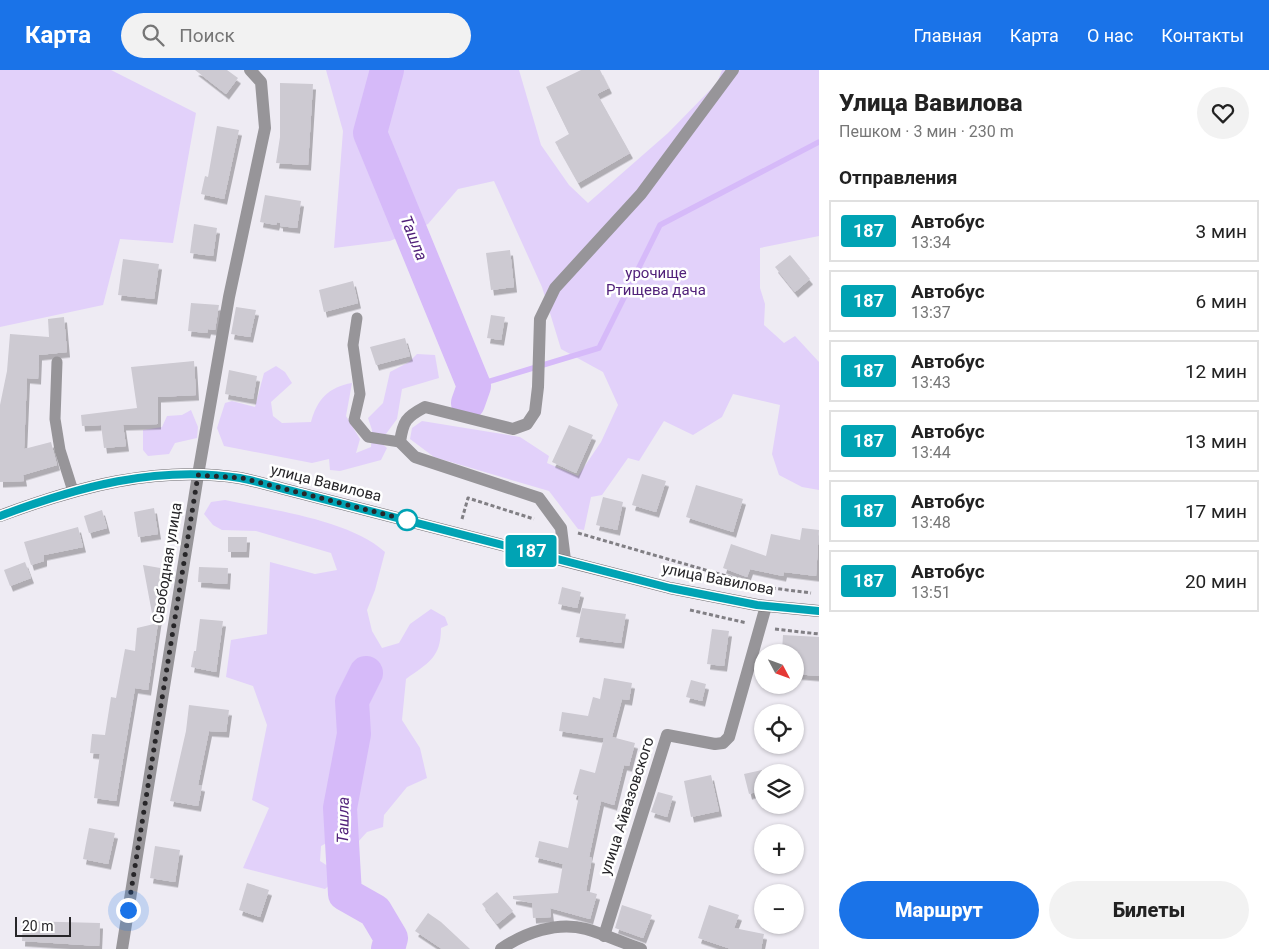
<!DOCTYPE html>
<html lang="ru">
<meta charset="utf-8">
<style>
:root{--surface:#fff;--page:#f2f2f2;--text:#222;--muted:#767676;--line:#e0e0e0;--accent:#1a73e8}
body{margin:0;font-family:Roboto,sans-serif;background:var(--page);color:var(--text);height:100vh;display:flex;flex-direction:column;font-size:19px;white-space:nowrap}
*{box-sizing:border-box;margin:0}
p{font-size:16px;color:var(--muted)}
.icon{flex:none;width:28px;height:28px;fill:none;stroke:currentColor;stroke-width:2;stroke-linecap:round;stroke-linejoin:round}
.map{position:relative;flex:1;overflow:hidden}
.drawer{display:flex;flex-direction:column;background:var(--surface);width:450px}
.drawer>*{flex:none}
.badge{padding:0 10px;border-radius:4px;font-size:18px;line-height:32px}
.needle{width:32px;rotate:131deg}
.buttons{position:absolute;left:754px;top:574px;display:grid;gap:10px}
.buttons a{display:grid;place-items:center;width:50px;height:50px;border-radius:50%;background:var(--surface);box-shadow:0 1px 4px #0004;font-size:25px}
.scale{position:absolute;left:15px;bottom:12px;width:56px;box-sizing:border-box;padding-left:5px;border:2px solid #272629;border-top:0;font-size:14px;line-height:18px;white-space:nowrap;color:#272629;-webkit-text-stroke:4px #fff;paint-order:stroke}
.you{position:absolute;width:25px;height:25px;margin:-12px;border:4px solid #fff;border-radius:50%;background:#1a73e8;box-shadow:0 0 0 8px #1a73e833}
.map>.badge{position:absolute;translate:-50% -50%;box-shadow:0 0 0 2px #fff}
h2{padding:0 20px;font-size:19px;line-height:45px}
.round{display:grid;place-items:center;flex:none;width:52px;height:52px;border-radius:26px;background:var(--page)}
.summary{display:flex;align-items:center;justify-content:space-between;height:85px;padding:0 20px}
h1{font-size:24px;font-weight:800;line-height:38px}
.action{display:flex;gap:10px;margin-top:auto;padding:10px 20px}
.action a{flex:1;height:58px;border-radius:30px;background:var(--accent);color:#fff;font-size:20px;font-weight:800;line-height:58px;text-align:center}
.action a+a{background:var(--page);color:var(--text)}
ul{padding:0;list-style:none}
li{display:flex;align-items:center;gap:15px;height:62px;margin:0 10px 8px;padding:0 10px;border:2px solid var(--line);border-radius:0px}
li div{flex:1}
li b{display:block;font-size:19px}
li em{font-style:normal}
li .badge{min-width:55px;font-weight:700;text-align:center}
header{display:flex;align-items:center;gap:30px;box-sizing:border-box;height:70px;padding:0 25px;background:var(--accent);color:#fff}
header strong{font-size:24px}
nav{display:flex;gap:28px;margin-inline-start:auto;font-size:18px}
.search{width:350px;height:45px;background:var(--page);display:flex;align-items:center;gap:12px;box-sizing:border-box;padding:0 18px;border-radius:28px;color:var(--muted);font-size:19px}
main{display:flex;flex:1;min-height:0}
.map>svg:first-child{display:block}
.green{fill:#e2d1fa}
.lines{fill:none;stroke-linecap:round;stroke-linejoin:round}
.stream{stroke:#d6baf9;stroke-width:5.5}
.river{stroke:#d6baf9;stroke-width:34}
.building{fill:#cdcad2;filter:url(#shadow)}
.path{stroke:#817f84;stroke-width:3;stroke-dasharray:4 2.5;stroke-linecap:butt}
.lane{stroke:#979599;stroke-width:11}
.street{stroke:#979599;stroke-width:12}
.secondary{stroke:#6e6c71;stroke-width:12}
.line-casing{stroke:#fff;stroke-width:11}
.line{stroke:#00a3b4;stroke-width:8}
.walk{stroke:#272629;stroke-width:5;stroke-dasharray:0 9}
.stop-dot{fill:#fff;stroke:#00a3b4;stroke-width:2.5}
.labels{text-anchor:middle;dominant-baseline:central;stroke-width:5;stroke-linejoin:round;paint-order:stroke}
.park-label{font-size:15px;fill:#51217a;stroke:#fff}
.street-label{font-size:15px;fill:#272629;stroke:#fff}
.water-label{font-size:16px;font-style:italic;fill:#51217a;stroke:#fff}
</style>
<header>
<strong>Карта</strong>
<div class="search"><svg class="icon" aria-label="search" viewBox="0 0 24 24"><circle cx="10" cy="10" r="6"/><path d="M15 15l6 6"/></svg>Поиск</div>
<nav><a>Главная</a><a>Карта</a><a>О нас</a><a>Контакты</a></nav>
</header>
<main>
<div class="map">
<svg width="819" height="879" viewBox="0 0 819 879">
<defs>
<filter id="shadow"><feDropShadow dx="3" dy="5.5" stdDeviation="0" flood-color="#0004"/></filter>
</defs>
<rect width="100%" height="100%" fill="#eeebf3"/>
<g class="green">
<path d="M0,0H111L196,43L173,173L120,169L103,235L0,257Z"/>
<path d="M326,0H519L541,75L569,115L588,133L668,63L717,13L722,0H819V166L760,178V218L765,234L764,255L784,273L795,266L819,292V420L802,417L779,405L772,384L780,335L733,324L722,347L693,365L664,351L639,391L628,388L602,425L591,427L584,460L578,459L549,421L434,387L410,369L412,358L422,351L520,367L549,386L547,393L578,406L601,372L618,335L603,302L561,279L542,217L494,111L458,119L428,154L390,171L334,178L343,61Z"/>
<path d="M417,284L435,285L439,308L402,319L397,349L380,372L387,378L381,390L340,401L330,400L329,389L312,393L224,376L217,358L225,333L232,331L255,337L264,303L276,296L285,302L292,313L271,332L273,346L282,353L311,352C317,330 328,317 352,313L346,346L360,369L356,383L371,377L372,360L368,348L383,333L390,302L409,292Z"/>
<path d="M191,340L198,357L197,368L175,373L169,384L148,386L143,380V360L162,357L167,346L182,345Z"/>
<path d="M225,430C272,440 350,450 385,482L375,520L367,540L372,561L382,578L399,573L410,554L431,539L445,547L448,555L441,558C441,588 428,593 406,609L402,650L420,678L427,708L407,717L384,745L383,757L367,762L357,773L338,767L321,776L320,791L342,805L325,819L243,798L269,738L252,730L267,655L253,616L226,607L231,570L267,564L270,492L315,504L337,500L331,483L256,461L222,460L213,455L204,444L211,432Z"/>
</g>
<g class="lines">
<path class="stream" d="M474,316L599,278L660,155L819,72"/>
<g class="river">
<path d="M387,0L370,63L474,316L468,333"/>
<path d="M366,603L352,631L354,664L340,738L345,824L375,841L391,868L388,879"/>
</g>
</g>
<g class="building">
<path d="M195,0H227L238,8L226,24Z"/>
<path d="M581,0H600L609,18L597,24L630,83L578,113L555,72L569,64L546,17Z"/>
<path d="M280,13L313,14L308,95L276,93L280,67Z"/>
<path d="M217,56L239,60L224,129L201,124L205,106L208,107Z"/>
<path d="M265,125L301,131L297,158L280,156V153L277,152L276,155L260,152Z"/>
<path d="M194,154L217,158L213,186L190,183Z"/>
<path d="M510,180L514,217L491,220L486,183Z"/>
<path d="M790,185L810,209L795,222L775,197Z"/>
<path d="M123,189L159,194L154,229L118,225Z"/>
<path d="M353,211L358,233L324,242L319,220Z"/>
<path d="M191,233L219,235L215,260L208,259L207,263L188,261Z"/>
<path d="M236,237L256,240L250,267L231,264Z"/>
<path d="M491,245L505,247L501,270L487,268Z"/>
<path d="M64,247L67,282L39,285L38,309L27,308L24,379L51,372L57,395L23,405L24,411L0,412V335L7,301L10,264L49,267L48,249Z"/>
<path d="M405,268L410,286L376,295L370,277Z"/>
<path d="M194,291L196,325L158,327V354L123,355L126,376L104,378L101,355L82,356L81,345L137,338L131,297Z"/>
<path d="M229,300L257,306L253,329L225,324Z"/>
<path d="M569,355L593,365L576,403L552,392Z"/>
<path d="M642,404L666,411L656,442L632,435Z"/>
<path d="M696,415L743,429L733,462L686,447Z"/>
<path d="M603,427L623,432L617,460L596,455Z"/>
<path d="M154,438L158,464L138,467L134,442Z"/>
<path d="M102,440L107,458L89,463L84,446Z"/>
<path d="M78,457L83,477L44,485V491L31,495L24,472Z"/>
<path d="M802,458L819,460L816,506L784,502L783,506L750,499L747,507L723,498L731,474L766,486L771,464L800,470Z"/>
<path d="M228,467H247L246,482H228Z"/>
<path d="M25,492L31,508L10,516L4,500Z"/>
<path d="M143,495L166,499L148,620L135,618L116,731L94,728L100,684L90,683L92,664L105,665L111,627L116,628L125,579L135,581L137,558L154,554Z"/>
<path d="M199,497L228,498L227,514L198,512Z"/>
<path d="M562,517L581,522L577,538L558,534Z"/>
<path d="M582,538L626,544L621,573L576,567Z"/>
<path d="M200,549L223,551L216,602L191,597L194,581H196Z"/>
<path d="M712,559L729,561L724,596L707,594Z"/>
<path d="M783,565L819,567V606L795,604V582H782Z"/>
<path d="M604,608L632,613L629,630L622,629L612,667L635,673L629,696L624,695L614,735L601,731L589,787L592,788L586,821L597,824L590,849L550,838L551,847L533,848L532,833L513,829V826L558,823L563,794L535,787L539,771L568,778L579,726L573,724L580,699L595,703L604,668L559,661L562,642L588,646L593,627L600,629Z"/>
<path d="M691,610L706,614L702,631L686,627Z"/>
<path d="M189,635L229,640L226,662L209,661L198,715L202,716L198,736L170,731L186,661Z"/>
<path d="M762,700V720L749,724L744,704Z"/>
<path d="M711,705L719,741L691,747L684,711Z"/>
<path d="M658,722L673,726L667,747L651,742Z"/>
<path d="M89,758L115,763L108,794L83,789Z"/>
<path d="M155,776L180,780L175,812L150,808Z"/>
<path d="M247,813L269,820L260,847L239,840Z"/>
<path d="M497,822L513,841L497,854L482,834Z"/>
<path d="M622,835L652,845L643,868L615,858Z"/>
<path d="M709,835L739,845L734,858L764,864L761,879H731L698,868Z"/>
<path d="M428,843L441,852L470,879H442L415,861Z"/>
<path d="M23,851L100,853L99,876L22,871Z"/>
</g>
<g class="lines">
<g class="path">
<path d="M462,449L468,428L534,449"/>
<path d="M578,463L764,517L811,523"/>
<path d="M690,540L747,553"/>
<path d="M775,559L819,564"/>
</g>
<g class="lane">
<path d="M357,248L353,275L360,324L354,350L368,367L400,372"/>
<path d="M57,292L55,349L60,380L73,421"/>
</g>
<g class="street">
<path d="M565,490L561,458L539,428L415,387L400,372C403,351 406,347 425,337L513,359L527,354L535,342L538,317L540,249L555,218L641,124L733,0"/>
<path d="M604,866L667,665L715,674L723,673L729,667L766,536"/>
<path d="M122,879L198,405L229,227L265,58L261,12L250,0"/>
<path d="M501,879C524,863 557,851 586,859C604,864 623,873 641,879"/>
</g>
<path class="secondary" d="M0,446C77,417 157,395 240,408C256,411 272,416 288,420L670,518L757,535L819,541"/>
</g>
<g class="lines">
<g class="line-casing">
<path id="line" d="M0,446C77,417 157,395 240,408C256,411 272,416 288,420L670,518L757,535L819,541"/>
</g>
<use href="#line" class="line"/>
<path class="walk" d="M128,840L198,405L242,408L407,450"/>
</g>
<circle class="stop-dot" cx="407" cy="450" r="10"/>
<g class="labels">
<g class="park-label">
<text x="656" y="203">урочище<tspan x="656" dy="17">Ртищева дача</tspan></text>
</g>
<g class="street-label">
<text transform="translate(326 413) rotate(14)">улица Вавилова</text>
<text transform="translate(167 493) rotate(-81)">Свободная улица</text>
<text transform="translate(718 509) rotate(11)">улица Вавилова</text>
<text transform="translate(627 736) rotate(-72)">улица Айвазовского</text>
</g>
<g class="water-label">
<text transform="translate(414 168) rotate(68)">Ташла</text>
<text transform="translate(343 750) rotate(-89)">Ташла</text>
</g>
</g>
</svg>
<div class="buttons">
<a><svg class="needle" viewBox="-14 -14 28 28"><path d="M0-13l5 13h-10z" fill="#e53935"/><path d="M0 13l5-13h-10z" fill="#767676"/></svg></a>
<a><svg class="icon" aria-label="locate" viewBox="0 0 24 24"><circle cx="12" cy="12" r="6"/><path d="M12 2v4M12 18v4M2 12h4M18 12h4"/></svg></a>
<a><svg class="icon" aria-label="layers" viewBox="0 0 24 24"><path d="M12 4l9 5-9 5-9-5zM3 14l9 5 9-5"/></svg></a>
<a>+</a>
<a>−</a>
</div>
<div class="scale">20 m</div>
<div class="you" style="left:128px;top:840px"></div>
<b class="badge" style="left:531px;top:481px;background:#00a3b4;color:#fff">187</b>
</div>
<section class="drawer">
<div class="summary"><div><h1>Улица Вавилова</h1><p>Пешком · 3 мин · 230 m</p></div><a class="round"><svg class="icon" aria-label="heart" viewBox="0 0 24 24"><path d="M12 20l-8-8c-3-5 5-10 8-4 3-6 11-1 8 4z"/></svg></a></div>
<h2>Отправления</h2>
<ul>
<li><span class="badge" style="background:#00a3b4;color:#fff">187</span><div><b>Автобус</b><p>13:34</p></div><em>3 мин</em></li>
<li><span class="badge" style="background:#00a3b4;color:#fff">187</span><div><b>Автобус</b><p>13:37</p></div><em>6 мин</em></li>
<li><span class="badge" style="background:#00a3b4;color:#fff">187</span><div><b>Автобус</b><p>13:43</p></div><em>12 мин</em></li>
<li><span class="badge" style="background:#00a3b4;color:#fff">187</span><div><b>Автобус</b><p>13:44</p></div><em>13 мин</em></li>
<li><span class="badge" style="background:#00a3b4;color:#fff">187</span><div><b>Автобус</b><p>13:48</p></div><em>17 мин</em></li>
<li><span class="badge" style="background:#00a3b4;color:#fff">187</span><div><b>Автобус</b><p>13:51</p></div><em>20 мин</em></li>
</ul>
<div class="action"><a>Маршрут</a><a>Билеты</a></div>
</section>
</main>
